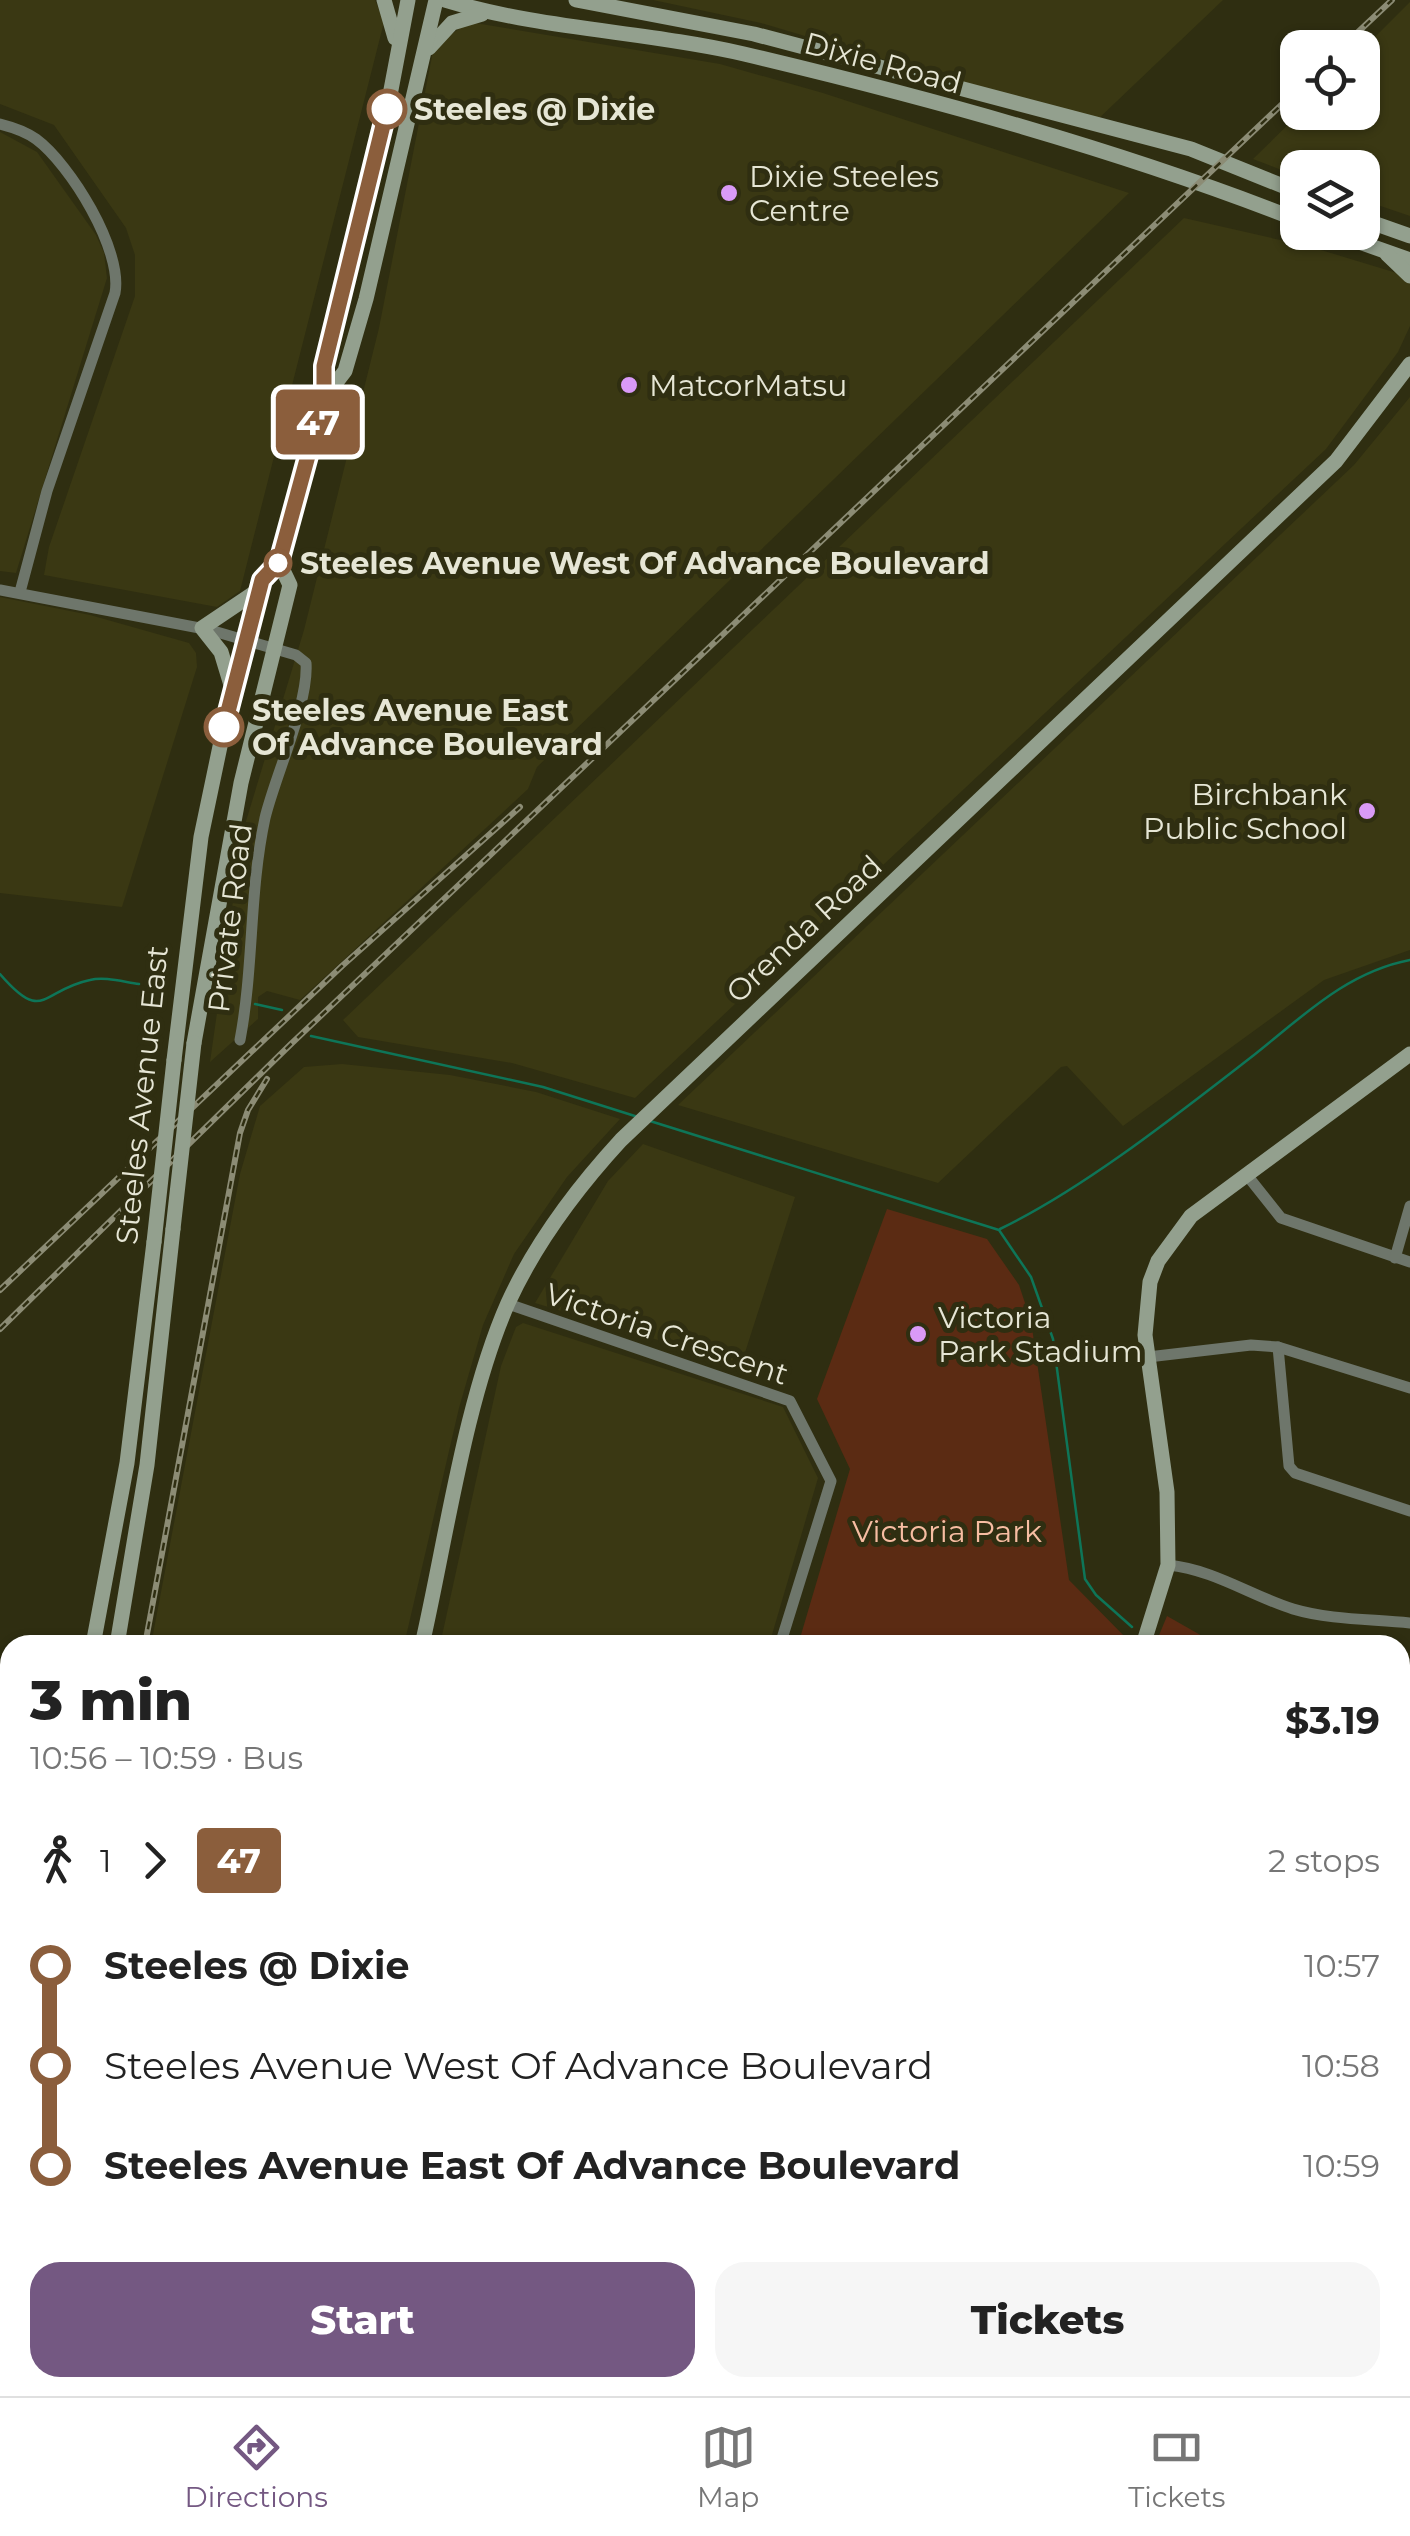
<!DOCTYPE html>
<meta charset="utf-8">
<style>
:root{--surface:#fff;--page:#f6f6f6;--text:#222;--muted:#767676;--line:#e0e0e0;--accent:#745882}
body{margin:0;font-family:Montserrat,sans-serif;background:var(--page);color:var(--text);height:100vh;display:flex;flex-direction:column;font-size:38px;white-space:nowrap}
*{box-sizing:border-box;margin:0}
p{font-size:32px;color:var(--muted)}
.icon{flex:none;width:55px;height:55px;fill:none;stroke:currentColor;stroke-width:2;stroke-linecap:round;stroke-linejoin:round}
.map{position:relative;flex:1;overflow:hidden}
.drawer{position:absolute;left:0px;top:1635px;width:1410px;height:762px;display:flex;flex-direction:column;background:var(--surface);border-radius:30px 30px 0 0;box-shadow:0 2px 8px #0004}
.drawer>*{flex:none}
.badge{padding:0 20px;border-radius:8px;font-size:35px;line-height:65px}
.controls{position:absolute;left:1280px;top:30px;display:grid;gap:20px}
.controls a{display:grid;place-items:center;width:100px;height:100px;border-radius:20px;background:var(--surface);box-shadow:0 2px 8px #0004;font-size:50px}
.map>.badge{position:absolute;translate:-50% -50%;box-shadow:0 0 0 5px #fff}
.legs{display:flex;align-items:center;gap:15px;height:110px;padding:0 30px;font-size:32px}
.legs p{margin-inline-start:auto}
.headline{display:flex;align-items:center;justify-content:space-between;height:170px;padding:0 30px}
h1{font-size:55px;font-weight:800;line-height:75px}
.primary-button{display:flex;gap:20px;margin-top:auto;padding:20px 30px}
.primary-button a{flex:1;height:115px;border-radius:30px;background:var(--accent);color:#fff;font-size:40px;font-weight:800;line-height:115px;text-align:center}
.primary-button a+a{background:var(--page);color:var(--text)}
ul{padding:0 30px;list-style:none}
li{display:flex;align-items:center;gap:35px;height:100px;font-size:38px}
li i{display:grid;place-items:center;width:15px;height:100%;margin:0 12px;background:currentColor}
li i::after{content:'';width:25px;height:25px;margin:-12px;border:8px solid;border-radius:50%;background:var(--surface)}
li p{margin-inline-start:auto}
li:first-child i{background:linear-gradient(#0000 50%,currentColor 0)}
li:last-child i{background:linear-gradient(currentColor 50%,#0000 0)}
.tabs{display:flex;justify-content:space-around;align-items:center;height:140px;border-top:2px solid var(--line);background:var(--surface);font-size:28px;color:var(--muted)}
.tabs a{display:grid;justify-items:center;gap:5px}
.tabs .active{color:var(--accent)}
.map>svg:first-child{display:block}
.built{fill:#3a3813}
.green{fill:#5b2b13}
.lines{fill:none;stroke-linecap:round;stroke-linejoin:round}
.stream{stroke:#0e7558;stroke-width:2.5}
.street{stroke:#6e766b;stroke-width:11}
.secondary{stroke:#93a08e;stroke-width:15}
.rail-casing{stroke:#8c8c75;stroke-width:6}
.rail{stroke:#2f2e11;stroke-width:2.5;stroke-dasharray:8;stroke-linecap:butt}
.secondary-bridge{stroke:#93a08e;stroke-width:15}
.line-1-casing{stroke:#fff;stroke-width:22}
.line-1{stroke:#8b5e3c;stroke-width:15}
.stop-1-dot{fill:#fff;stroke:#8b5e3c;stroke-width:5}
.poi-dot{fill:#d99af7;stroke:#2f2e11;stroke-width:4}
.labels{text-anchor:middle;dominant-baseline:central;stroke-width:10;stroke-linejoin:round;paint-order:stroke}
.street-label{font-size:30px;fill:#e6e6d5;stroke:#2f2e11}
.stop-label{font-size:30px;font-weight:bold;fill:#e6e6d5;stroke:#2f2e11;text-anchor:start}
.poi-label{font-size:30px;fill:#e6e6d5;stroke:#2f2e11;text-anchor:start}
.park-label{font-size:30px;fill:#f7bda2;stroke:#2f2e11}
</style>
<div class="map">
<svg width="1410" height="2396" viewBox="0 0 1410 2396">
<rect width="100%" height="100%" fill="#2f2e11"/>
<g class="built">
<path d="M0,0H375L384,22L240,591L217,607L44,575L49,547L135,296V255L126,228L54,125L0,104Z"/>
<path d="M653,0H1223L1095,122L761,23Z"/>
<path d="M1410,2V216L1363,200L1362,168H1298L1297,176L1253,159L1300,113L1362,112L1363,49Z"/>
<path d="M469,22L720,64L823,93L1129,193L537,767L528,789L300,1000L267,991L258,997V1019L210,1062L243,831L304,630L379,328L434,46Z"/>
<path d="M0,132L37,152L96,235L104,253L107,278L16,573L0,571Z"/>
<path d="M1184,218L1311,247L1410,277V326L1398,352L1326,449L635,1098L512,1063L358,1037L343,1020Z"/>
<path d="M1410,397V950L1324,980L1123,1126L1067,1066L1061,1067L938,1183L678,1105L1354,465Z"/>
<path d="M0,597L90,615L189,643L196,653L197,667L122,907L0,893Z"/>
<path d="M342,1064L450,1075L536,1092L620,1119L567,1177L514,1254L483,1325L459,1408L404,1645H151L240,1174L260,1106L304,1067Z"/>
<path d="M643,1144L795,1197L741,1365L535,1303L608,1181Z"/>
<path d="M523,1323L783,1407L818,1478L769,1645H440L501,1366L516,1327Z"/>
<path d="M10,2295V2388H575L573,2396H0V2344Z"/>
<path d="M619,2388H896L894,2396H617Z"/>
</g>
<g class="green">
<path d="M887,1209L987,1239L1019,1285L1031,1321L1069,1580L1128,1640L1125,1645H798L850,1469L817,1399Z"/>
<path d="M1167,1616L1218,1645H1155Z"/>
<path d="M1400,1687L1410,1688V1764L1400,1759Z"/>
<path d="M1400,2305L1410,2308V2396L1400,2382Z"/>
</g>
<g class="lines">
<g class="stream">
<path d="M0,974C44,1025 41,990 90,980C104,976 124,982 139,984"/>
<path d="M255,1004L282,1010"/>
<path d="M311,1036L543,1087L638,1117"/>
<path d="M650,1121L999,1230L1031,1277L1053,1339L1085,1579L1096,1595L1132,1627"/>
<path d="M1000,1229C1085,1188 1179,1113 1254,1055C1303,1016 1347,972 1410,960"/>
<path d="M1159,1643L1162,1645"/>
<path d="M1400,1722L1410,1725"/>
</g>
<g class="street">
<path d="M0,124C12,127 25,131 36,139C70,164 123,250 115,293L47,491L20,592"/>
<path d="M0,590L210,630L296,655L306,663C309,703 275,776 265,818C249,892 254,966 240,1040"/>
<path d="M1246,1174L1281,1218L1410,1262"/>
<path d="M1395,1258L1410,1206"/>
<path d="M508,1304L790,1401L831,1481L780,1645"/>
<path d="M1278,1347L1289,1466L1295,1473L1410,1511"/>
<path d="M1148,1357L1251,1345L1278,1347L1410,1388"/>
<path d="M1168,1565C1215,1570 1249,1595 1293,1609C1330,1620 1372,1619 1410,1623"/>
<path d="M1400,1854L1410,1899"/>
<path d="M1400,1977L1410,1921"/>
<path d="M1400,2191L1410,2190"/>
<path d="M949,2388L974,2396"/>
<path d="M1296,2388L1310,2396"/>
<path d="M1054,2396L1056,2388"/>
</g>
<g class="secondary">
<path d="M384,0L395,38"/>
<path d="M445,0C543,30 645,31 744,54C930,98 1120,150 1298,220"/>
<path d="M576,0L754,34L1191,149L1298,192"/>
<path d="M429,48L452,23L482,14"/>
<path d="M1362,219L1410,236"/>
<path d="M1331,232L1410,260"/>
<path d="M1387,254L1410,276"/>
<path d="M325,397L345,371L366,299L436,0"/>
<path d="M231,685L221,652L202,628L257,591"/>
<path d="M194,1043L241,783L290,585L279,562"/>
<path d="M174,1060L201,837L231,694L262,580L279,562L325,397L324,366L383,132L408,0"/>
<path d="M93,1645L127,1463L154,1242"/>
<path d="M117,1645L147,1465L173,1229"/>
<path d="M422,1645C446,1540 465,1400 508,1303C536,1242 576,1189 621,1140L1336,461L1410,364"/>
<path d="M1143,1645L1168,1565L1167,1492L1145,1335L1150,1282L1158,1261L1191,1216L1410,1054"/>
<path d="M0,1897L10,1899"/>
<path d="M2,1919L10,1928"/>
<path d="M10,2079L1,2126L10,2141"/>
<path d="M0,2209L10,2161"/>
<path d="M1400,2295L1410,2298"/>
<path d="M595,2396L596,2388"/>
<path d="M901,2396L903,2388"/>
</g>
<g class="rail-casing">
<g id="rail">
<path d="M1341,48L1392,0"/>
<path d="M0,1290L342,966L520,807"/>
<path d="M0,1329L291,1044L1298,89"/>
<path d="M145,1645L240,1133L248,1110L267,1079"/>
<path d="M21,2388L24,2396"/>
</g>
</g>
<use href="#rail" class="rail"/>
<g class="secondary-bridge">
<path d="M173,1229L194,1043"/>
<path d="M154,1242L174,1060"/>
</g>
</g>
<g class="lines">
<g class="line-1-casing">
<path id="line-1" d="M224,727L262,580L279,562L324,397V366L387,109"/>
</g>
<use href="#line-1" class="line-1"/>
</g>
<g class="stop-1-dot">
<circle cx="387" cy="109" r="18"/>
<circle cx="278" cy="563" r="12"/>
<circle cx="224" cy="727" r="18"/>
</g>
<g class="poi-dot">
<circle cx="729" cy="193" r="10"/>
<circle cx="629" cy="385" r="10"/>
<circle cx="1367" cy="811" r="10"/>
<circle cx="918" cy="1334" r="10"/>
</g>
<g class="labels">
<g class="street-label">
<text transform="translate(883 63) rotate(15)">Dixie Road</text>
<text transform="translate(230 918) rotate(-83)">Private Road</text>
<text transform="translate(804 929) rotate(-43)">Orenda Road</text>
<text transform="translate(142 1095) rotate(-84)">Steeles Avenue East</text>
<text transform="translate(667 1334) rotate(19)">Victoria Crescent</text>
</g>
<g class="stop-label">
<text x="414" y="109">Steeles @ Dixie</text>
<text x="300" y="563">Steeles Avenue West Of Advance Boulevard</text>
<text x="252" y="710">Steeles Avenue East<tspan x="252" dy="34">Of Advance Boulevard</tspan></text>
</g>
<g class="poi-label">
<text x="749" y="176">Dixie Steeles<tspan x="749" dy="34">Centre</tspan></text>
<text x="649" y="385">MatcorMatsu</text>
<text x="1347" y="794" text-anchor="end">Birchbank<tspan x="1347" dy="34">Public School</tspan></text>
<text x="938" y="1317">Victoria<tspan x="938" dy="34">Park Stadium</tspan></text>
</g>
<g class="park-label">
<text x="947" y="1531">Victoria Park</text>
</g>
</g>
</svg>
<div class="controls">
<a><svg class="icon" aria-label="locate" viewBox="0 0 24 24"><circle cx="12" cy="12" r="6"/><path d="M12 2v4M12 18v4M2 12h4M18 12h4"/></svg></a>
<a><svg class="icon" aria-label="layers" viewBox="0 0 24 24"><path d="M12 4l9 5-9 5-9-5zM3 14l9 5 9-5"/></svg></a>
</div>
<b class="badge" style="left:318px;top:422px;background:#8b5e3c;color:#fff">47</b>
<section class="drawer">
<div class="headline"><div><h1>3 min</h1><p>10:56 – 10:59 · Bus</p></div><b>$3.19</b></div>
<div class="legs"><svg class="icon" aria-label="walk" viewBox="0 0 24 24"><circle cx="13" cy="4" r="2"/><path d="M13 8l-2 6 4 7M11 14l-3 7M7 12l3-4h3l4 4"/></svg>1<svg class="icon" aria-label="forward" viewBox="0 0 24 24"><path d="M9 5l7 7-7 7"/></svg><b class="badge" style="background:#8b5e3c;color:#fff">47</b><p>2 stops</p></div>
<ul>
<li><i style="color:#8b5e3c"></i><b>Steeles @ Dixie</b><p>10:57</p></li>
<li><i style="color:#8b5e3c"></i><span>Steeles Avenue West Of Advance Boulevard</span><p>10:58</p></li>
<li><i style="color:#8b5e3c"></i><b>Steeles Avenue East Of Advance Boulevard</b><p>10:59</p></li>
</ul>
<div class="primary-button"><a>Start</a><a>Tickets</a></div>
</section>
</div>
<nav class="tabs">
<a class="active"><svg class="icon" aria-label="directions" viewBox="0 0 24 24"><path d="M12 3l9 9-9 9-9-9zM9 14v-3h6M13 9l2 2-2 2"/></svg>Directions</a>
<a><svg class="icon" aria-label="map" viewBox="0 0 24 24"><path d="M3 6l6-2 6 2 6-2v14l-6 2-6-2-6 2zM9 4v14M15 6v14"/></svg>Map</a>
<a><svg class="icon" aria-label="tickets" viewBox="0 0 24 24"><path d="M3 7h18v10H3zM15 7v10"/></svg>Tickets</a>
</nav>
